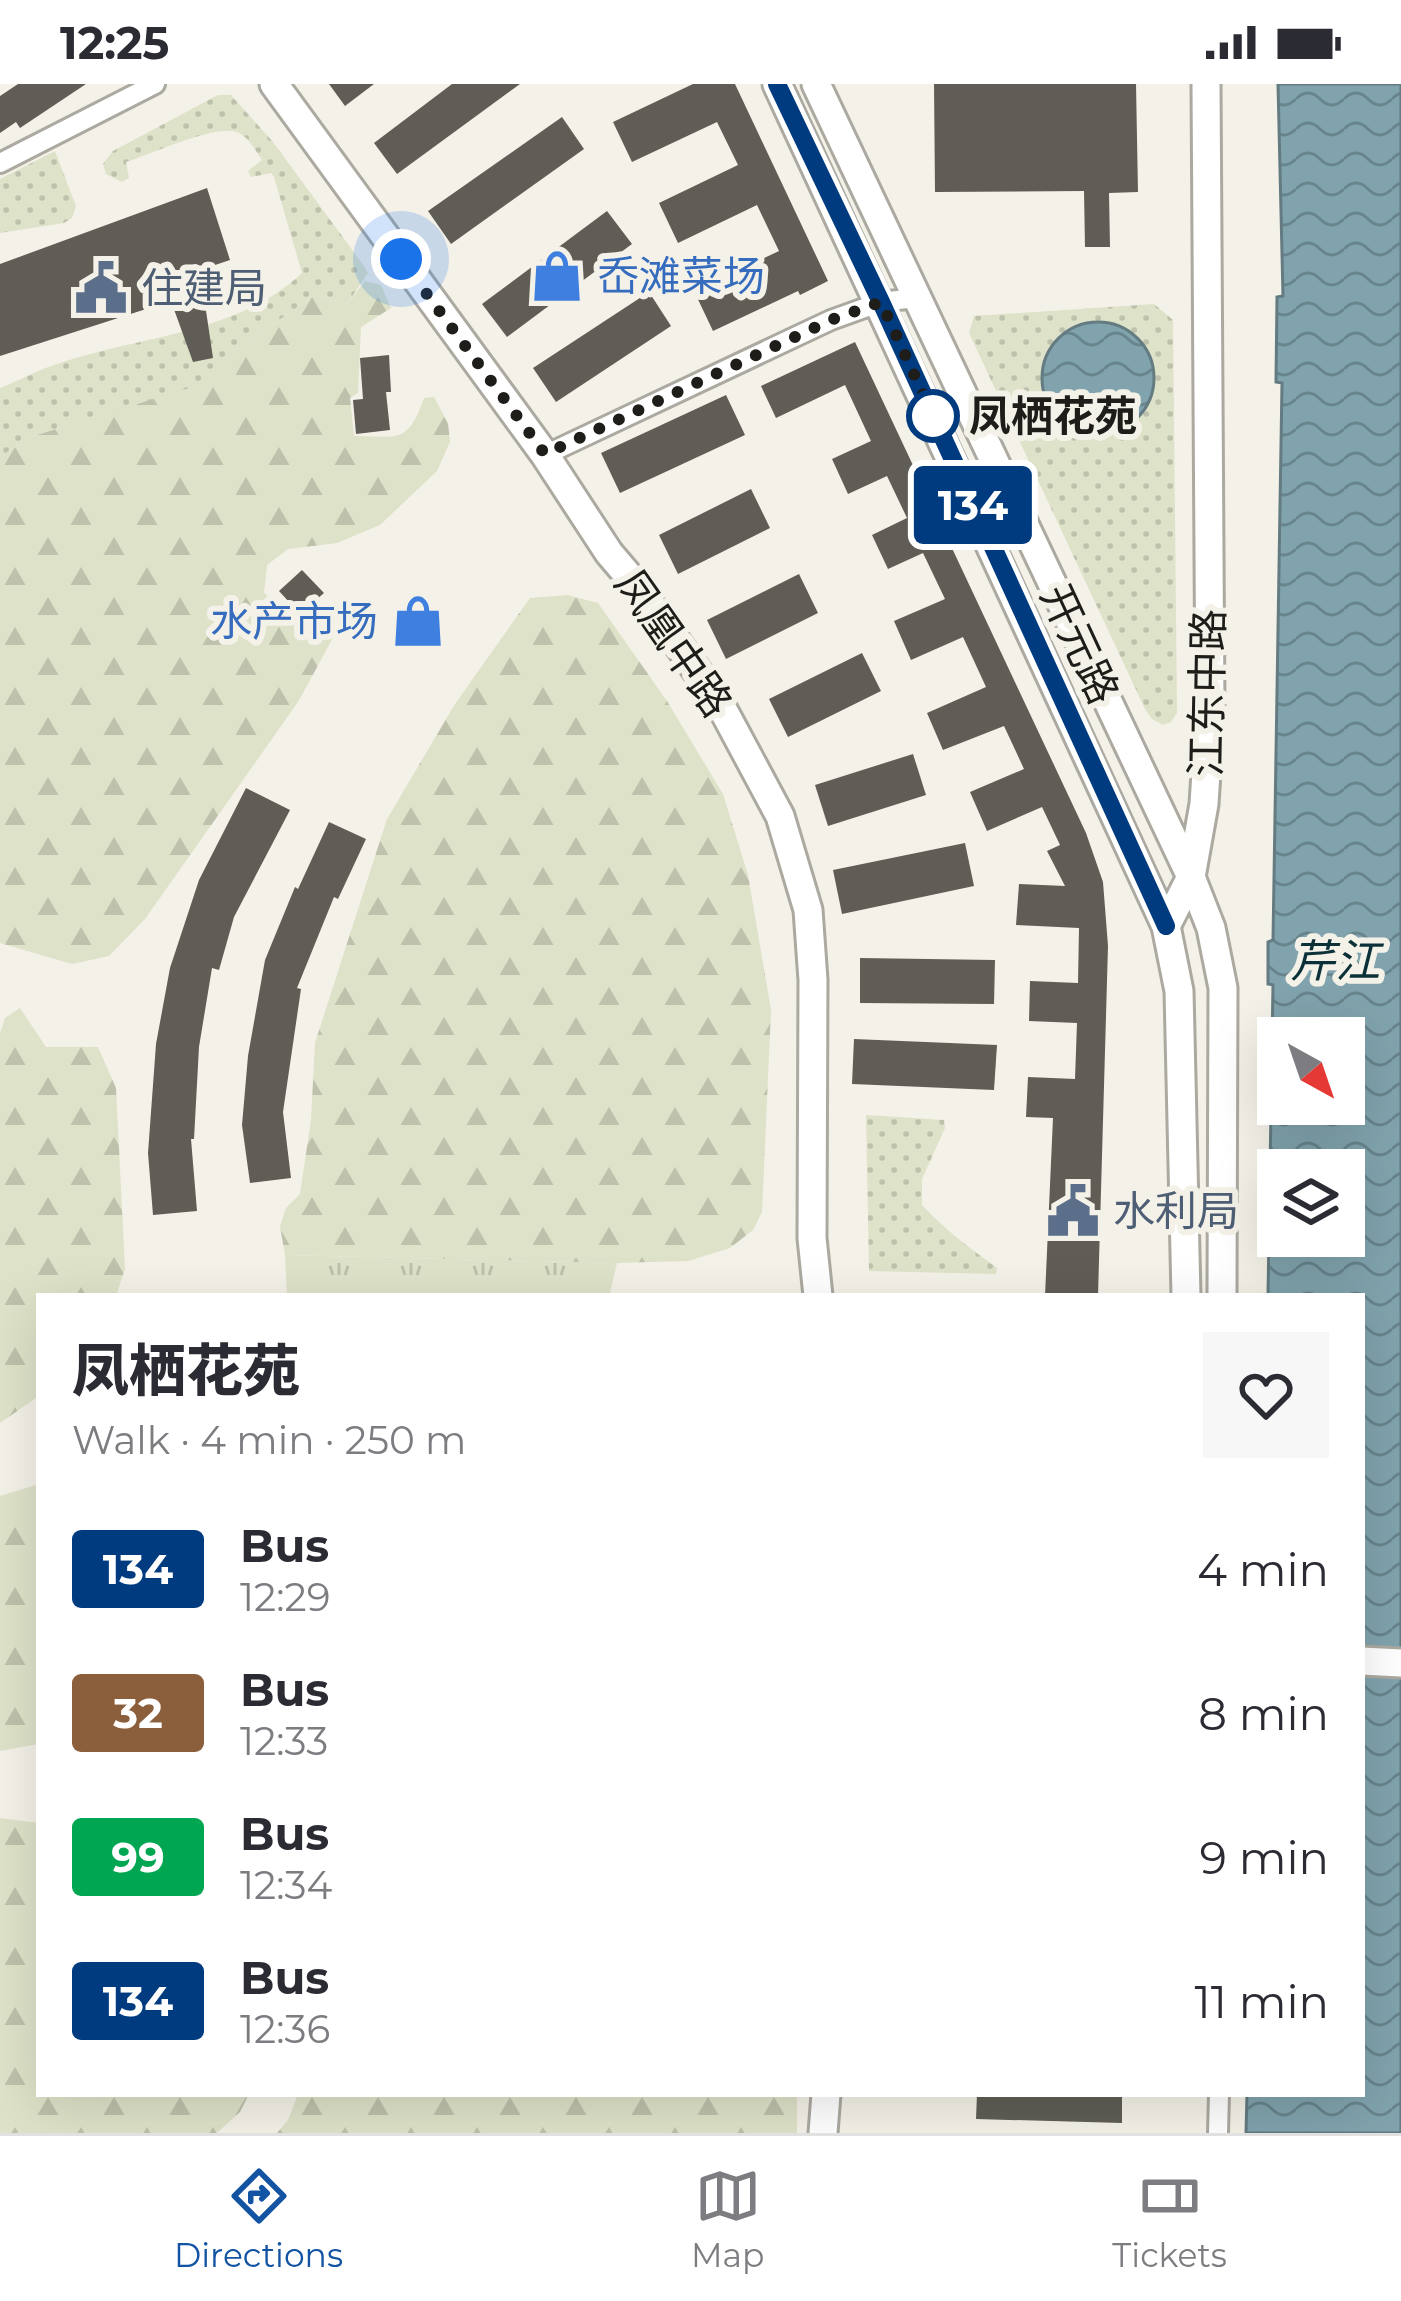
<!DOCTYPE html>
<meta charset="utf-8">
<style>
:root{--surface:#fff;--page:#f7f7f7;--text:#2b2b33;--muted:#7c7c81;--line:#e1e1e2;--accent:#1253a3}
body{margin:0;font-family:Montserrat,"Noto Sans SC",sans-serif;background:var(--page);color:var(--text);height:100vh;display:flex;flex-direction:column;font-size:45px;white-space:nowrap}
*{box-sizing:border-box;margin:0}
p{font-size:39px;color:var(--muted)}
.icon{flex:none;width:66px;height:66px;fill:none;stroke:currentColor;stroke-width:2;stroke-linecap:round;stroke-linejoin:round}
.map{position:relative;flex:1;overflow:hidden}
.panel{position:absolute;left:36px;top:1209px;width:1329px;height:804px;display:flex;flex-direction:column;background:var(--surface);border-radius:0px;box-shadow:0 12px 48px #0002}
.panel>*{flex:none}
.badge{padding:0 24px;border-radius:9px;font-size:42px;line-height:78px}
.needle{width:78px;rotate:140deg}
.buttons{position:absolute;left:1257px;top:933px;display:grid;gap:24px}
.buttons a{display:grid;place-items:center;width:108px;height:108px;border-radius:0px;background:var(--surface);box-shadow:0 12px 48px #0002;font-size:60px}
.you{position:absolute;width:60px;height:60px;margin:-30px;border:9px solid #fff;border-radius:50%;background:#1a73e8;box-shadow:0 0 0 18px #1a73e833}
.map>.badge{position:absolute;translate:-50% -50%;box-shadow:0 0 0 6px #fff}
.round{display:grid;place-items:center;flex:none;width:126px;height:126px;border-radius:0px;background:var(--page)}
.headline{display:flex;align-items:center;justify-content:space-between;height:204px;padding:0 36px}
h1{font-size:57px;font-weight:800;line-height:90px}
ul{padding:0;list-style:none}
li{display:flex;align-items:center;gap:36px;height:144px;padding:0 36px}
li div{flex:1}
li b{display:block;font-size:45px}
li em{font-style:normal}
li .badge{min-width:132px;font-weight:700;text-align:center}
.status{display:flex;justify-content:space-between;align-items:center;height:84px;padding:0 60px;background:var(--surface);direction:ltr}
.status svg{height:33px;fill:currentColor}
.dock{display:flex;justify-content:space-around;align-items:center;height:168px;border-top:3px solid var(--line);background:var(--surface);font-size:33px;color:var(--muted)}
.dock a{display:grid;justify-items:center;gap:6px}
.dock .selected{color:var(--accent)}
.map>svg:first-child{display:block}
.grass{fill:url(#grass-tufts)}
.forest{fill:url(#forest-firs)}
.park{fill:url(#park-dots);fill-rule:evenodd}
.water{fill:url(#water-waves);stroke:#637b81;stroke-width:3;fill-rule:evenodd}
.building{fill:#5f5d56}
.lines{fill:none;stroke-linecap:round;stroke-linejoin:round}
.street-casing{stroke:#aba9a0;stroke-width:24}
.secondary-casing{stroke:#aba9a0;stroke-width:33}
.street{stroke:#fff;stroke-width:18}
.secondary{stroke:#fff;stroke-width:27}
.line-casing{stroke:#fff;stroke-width:27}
.line{stroke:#003b80;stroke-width:18}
.walk{stroke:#1e1d1a;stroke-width:12;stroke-dasharray:0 21.6}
.stop-dot{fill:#fff;stroke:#003b80;stroke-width:6}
.labels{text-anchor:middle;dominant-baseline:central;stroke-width:12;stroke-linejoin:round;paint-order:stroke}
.shop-label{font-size:42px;fill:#366cbe;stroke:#f4f1e8;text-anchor:start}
.service-label{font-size:42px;fill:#4e5e75;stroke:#f4f1e8;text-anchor:start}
.stop-label{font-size:42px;font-weight:bold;fill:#1e1d1a;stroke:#f4f1e8;text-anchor:start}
.street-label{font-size:42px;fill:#1e1d1a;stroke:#f4f1e8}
.water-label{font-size:45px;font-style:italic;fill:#0b3038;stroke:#f4f1e8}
</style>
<div class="status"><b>12:25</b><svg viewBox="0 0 49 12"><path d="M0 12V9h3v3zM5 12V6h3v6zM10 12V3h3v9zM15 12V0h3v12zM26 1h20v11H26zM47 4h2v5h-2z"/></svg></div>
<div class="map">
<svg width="1401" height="2049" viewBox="0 0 1401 2049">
<defs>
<pattern id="grass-tufts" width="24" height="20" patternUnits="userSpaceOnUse" patternTransform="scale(3)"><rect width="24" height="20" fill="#dee2c8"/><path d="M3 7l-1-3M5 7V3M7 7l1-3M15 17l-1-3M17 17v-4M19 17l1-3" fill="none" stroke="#bec1ab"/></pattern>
<pattern id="forest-firs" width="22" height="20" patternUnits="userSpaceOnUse" patternTransform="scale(3)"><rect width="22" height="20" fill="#dee2c8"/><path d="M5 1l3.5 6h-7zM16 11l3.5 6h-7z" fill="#bec1ab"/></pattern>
<pattern id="park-dots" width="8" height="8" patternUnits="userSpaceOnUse" patternTransform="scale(3)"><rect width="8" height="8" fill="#dee2c8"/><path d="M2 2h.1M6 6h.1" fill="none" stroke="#bec1ab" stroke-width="1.8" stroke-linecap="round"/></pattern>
<pattern id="water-waves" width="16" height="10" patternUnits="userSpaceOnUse" patternTransform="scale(3)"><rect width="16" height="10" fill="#80a3ad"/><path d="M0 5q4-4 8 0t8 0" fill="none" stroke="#68848c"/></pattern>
</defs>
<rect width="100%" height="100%" fill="#f4f1e8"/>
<path class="grass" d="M285,1171L617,1179L610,1208L614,1212H287Z"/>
<g class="forest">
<path d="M365,197L381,201L391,224L361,243L358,309L350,314L354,352C399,352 407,361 424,314L434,313L448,339L450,358L437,387L380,441L337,459L288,465L267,481L264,509L302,535L328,530L334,537V552L298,618L145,835L109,872L72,880L0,859V373L27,354L199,300L224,283L234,267L315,211L347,220Z"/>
<path d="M567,511L598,519L667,617L723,710L748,791L771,926L762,1128L753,1146L730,1164L688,1177L617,1179L285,1171L280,1142L286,1124L300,1110L311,1036L315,959L387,735L455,620L530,514Z"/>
<path d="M20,924L46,963H98L116,1004L125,1185L116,1212H39V1312L0,1339V949L5,934Z"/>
<path d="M39,1400V1660L0,1667V1412Z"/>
<path d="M0,1734L39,1739V2010H249L240,2028L217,2049H0Z"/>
<path d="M298,2010H797V2049H277L288,2036Z"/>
</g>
<g class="park">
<path d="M218,11H231L273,58L364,182L368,189L347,220L315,211L234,267L224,283L199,301L27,354L0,373V304C20,296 40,285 60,279C140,252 237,250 302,189L274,93L271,89L251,93L248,87L262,76C255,66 249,53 237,48C215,40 149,71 126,78L129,94L122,98L106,90L103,80L113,67Z"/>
<path d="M55,67L76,122L72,134L64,139L0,149V95Z"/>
<path d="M1154,220L1173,236L1177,629L1171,638L1163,641L1152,635L1145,625L969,249L974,232ZM1098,238L1117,242L1153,303L1137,334L1042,303C1043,265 1061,245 1098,238Z"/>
<path d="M866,1031L944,1036L945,1044L922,1095V1121C944,1145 971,1165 997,1184L996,1190L869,1187Z"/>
</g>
<g class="water">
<path d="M1278,0H1401V2049H1246L1247,2010H1362V1212H1268L1273,901L1268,900V858L1273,856L1282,299L1276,298L1277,213L1283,212ZM1278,954H1344V1020H1278ZM1278,1086H1344V1152H1278Z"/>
<circle cx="1098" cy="294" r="56"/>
</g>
<g class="building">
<path d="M18,0H86L20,44L16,38L0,49V12Z"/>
<path d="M329,0H374L345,22Z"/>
<path d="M452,0H520L397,90L374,59Z"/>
<path d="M693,0H735L828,197L800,211L798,207L713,247L694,207L779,167L757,121L678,159L659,119L738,81L717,38L632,78L613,38Z"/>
<path d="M934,0H1136L1138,108L1109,109L1110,163H1085L1084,107L935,108Z"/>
<path d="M562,33L584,65L451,160L428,127Z"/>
<path d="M207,104L230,176L200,186L213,274L193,278L171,217L0,272V180Z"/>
<path d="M607,127L632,160L507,253L482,220Z"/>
<path d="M649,208L671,242L556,318L533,284Z"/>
<path d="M855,258L1086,749L1103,798L1108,862L1098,1212H1045L1053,1034L1026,1033L1028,993L1075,995L1077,939L1029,937L1030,897L1078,899L1079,844L1016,841L1019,800L1065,802L1047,767L1060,761L1042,723L987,747L970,708L1024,685L1004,642L943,666L927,629L986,603L963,553L911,576L894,537L945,515L923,469L888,485L872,451L907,434L887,392L848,410L832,375L871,357L845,301L776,334L761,302Z"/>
<path d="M389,271L391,308H386L390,346L356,350L353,316L363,315L360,274Z"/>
<path d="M726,311L745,351L620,409L601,369Z"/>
<path d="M751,405L770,444L678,490L659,451Z"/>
<path d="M302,486L324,509L300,530L279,507Z"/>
<path d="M799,490L818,529L726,575L707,536Z"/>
<path d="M862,569L881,607L788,653L769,615Z"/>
<path d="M913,670L926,711L828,742L815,701Z"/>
<path d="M246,704L290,726L234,833L219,886L212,884L199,963L194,1055H191L197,1127L153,1131L148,1069L156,960L170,884L199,796Z"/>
<path d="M329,738L366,755L338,815L334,813L297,904L301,905L283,1028L291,1094L250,1099L242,1041L248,972L265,876L295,803L298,805Z"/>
<path d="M965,759L974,802L842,830L833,786Z"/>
<path d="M860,874L995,876L994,920L860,919Z"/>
<path d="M854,955L997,961L994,1006L852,1000Z"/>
<path d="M977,2010H1122V2039L976,2035Z"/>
</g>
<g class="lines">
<g class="street-casing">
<g id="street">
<path d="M0,79L155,0"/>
<path d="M545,371L831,236L881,218L915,214"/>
<path d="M1218,2049L1219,2010"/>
</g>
</g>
<g class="secondary-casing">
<g id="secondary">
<path d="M274,0L545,371L609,469L638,503L720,620L780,732L808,826L813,896L812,1154L818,1212"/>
<path d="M777,0L1166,842L1179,907L1186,1212"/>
<path d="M816,0L1191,793L1211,844L1223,904L1222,1212"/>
<path d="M1166,842L1191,793L1204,720L1210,625L1206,0"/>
<path d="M1362,1577L1401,1579"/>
<path d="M823,2049L826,2010"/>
</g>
</g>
<use href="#street" class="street"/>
<use href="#secondary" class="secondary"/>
</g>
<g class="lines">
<g class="line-casing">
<path id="line" d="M777,0L881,218L1166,842"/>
</g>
<use href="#line" class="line"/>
<path class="walk" d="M401,175L545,370L831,236L881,218L933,332"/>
</g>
<defs>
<g id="shop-bare" transform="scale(4.14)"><path d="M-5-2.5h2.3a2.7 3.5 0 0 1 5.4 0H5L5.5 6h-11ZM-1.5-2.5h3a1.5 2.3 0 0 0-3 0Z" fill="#3f7fe0" stroke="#f4f1e8" stroke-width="2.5" paint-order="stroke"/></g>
<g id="civic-bare" transform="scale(4.14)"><path d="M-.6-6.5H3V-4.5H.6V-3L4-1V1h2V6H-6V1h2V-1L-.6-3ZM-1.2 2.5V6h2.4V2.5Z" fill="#5c6f8a" stroke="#f4f1e8" stroke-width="2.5" paint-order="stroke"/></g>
</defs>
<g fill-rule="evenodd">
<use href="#shop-bare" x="557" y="192"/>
<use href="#civic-bare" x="101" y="204"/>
<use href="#shop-bare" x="418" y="537"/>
<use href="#civic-bare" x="1073" y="1127"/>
</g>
<circle class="stop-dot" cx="933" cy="332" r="24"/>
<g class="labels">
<g class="shop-label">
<text x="597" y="192">岙滩菜场</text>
<text x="378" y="537" text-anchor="end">水产市场</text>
</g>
<g class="service-label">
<text x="141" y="204">住建局</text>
<text x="1113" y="1127">水利局</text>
</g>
<g class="stop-label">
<text x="969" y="332">凤栖花苑</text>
</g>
<g class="street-label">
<text transform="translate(674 559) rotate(55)">凤凰中路</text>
<text transform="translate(1080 560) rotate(65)">开元路</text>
<text transform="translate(1207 609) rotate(-89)">江东中路</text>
</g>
<g class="water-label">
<text x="1335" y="876">芹江</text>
</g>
</g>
</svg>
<div class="buttons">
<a><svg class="needle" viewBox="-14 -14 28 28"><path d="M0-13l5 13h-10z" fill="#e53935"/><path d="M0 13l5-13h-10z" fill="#7c7c81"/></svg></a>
<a><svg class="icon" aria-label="layers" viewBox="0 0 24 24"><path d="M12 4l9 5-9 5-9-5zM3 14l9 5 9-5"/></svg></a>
</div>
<div class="you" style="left:401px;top:175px"></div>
<b class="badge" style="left:973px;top:421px;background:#003b80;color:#fff">134</b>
<section class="panel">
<div class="headline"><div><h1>凤栖花苑</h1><p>Walk · 4 min · 250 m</p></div><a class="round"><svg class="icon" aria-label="heart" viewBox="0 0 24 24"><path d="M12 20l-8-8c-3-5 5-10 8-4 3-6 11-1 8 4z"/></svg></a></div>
<ul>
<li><span class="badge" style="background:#003b80;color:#fff">134</span><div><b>Bus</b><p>12:29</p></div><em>4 min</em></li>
<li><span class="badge" style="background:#8b5e3c;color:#fff">32</span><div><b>Bus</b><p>12:33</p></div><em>8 min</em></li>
<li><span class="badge" style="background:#00a651;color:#fff">99</span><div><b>Bus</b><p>12:34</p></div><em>9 min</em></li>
<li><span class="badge" style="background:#003b80;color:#fff">134</span><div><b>Bus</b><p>12:36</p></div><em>11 min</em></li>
</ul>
</section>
</div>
<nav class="dock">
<a class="selected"><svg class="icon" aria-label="directions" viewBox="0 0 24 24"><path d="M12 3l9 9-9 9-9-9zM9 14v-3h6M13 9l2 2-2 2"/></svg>Directions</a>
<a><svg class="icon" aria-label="map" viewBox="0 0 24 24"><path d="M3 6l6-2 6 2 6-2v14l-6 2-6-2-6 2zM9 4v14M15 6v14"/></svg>Map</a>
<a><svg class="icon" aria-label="tickets" viewBox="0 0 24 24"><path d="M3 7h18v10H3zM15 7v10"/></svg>Tickets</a>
</nav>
